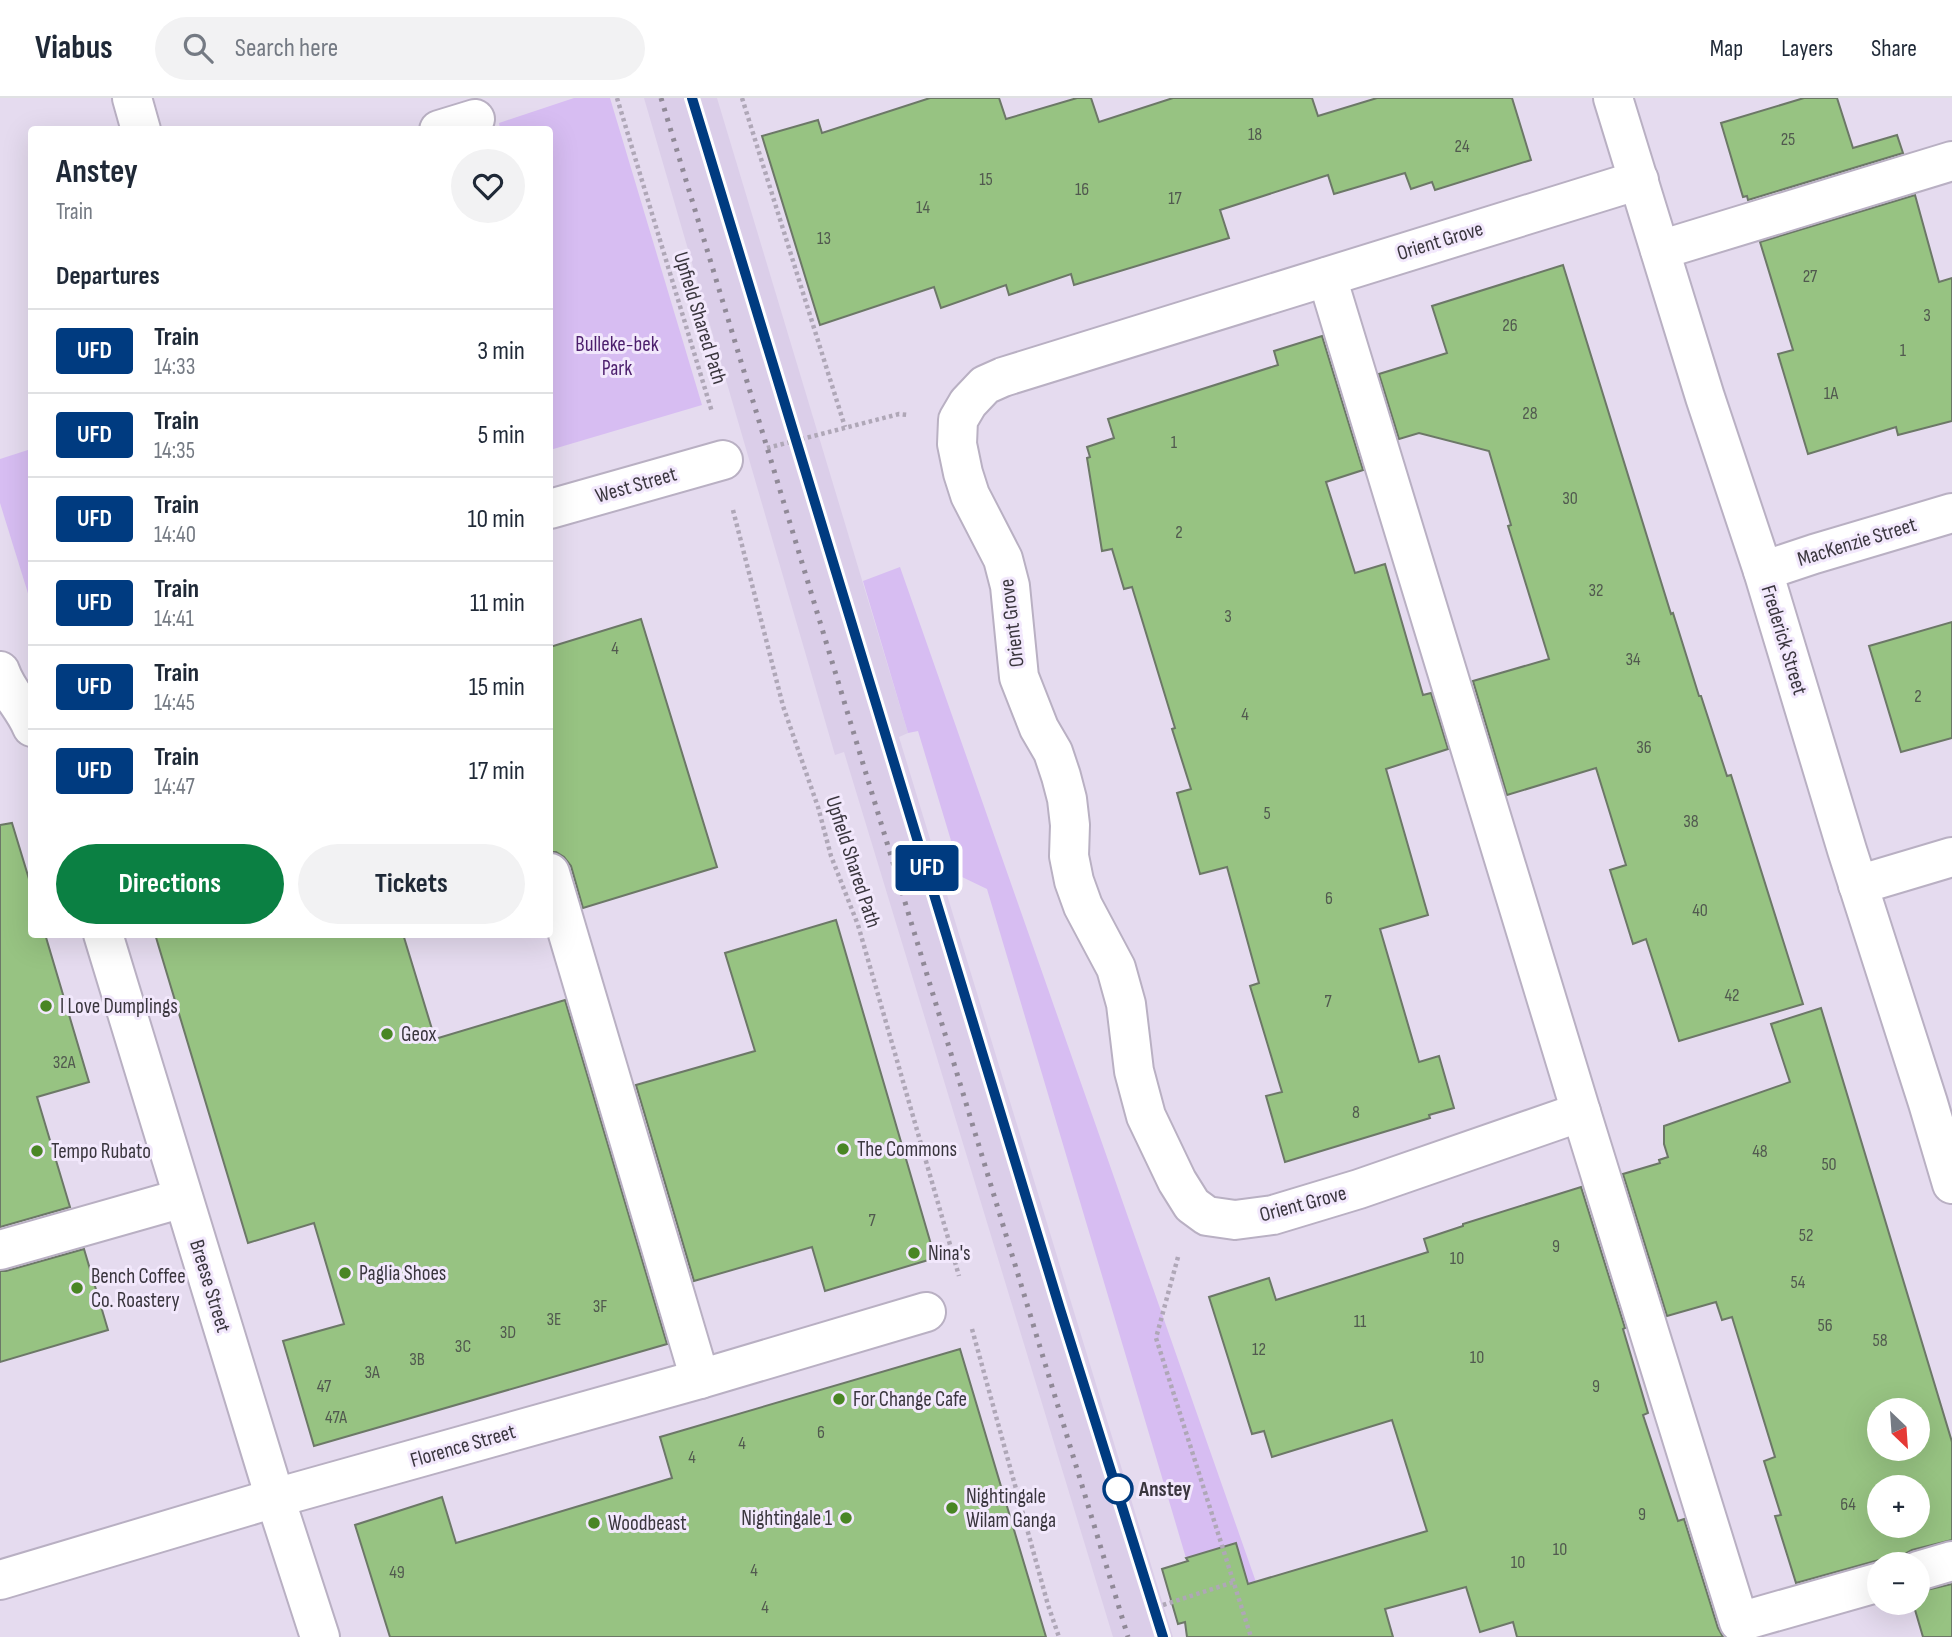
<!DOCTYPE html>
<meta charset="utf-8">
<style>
:root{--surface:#fff;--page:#f2f2f3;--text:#1f2937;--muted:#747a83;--line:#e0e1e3;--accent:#0b8043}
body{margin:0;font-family:"Sofia Sans Condensed",sans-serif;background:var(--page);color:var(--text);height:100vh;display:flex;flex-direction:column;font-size:26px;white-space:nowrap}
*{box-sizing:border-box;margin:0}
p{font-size:23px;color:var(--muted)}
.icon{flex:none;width:38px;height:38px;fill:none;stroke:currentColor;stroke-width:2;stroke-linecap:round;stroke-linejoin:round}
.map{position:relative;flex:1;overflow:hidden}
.sheet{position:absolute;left:28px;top:28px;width:525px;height:812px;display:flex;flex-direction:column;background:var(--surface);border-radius:7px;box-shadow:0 7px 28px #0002}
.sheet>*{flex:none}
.badge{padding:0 14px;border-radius:5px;font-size:24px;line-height:46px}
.needle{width:46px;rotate:155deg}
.tools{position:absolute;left:1867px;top:1300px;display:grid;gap:14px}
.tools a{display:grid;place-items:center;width:63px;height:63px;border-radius:50%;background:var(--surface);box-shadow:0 7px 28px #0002;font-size:35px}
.map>.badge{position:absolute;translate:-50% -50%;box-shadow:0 0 0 4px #fff}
h2{padding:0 28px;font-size:26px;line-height:63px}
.round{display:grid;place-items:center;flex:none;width:74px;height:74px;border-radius:37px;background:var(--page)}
.headline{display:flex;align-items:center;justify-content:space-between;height:119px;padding:0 28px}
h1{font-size:33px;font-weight:700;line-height:52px}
.button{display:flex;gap:14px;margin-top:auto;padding:14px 28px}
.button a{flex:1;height:80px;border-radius:42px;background:var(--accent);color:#fff;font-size:28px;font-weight:700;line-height:80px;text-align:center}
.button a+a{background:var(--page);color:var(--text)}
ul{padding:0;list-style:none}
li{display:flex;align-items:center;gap:21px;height:84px;padding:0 28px;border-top:2px solid var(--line)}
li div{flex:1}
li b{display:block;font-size:26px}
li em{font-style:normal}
li .badge{min-width:77px;font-weight:700;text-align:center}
header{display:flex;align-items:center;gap:42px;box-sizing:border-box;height:98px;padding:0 35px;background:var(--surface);border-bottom:2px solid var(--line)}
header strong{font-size:33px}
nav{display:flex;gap:38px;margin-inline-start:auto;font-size:24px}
.search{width:490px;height:63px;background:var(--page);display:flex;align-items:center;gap:18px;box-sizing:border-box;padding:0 24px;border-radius:38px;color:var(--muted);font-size:26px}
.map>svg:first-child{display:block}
.built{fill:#dbcee9}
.green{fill:#d7bdf2}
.building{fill:#97c382;stroke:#6c7867;stroke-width:2;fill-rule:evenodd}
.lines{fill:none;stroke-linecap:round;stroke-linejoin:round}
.minor-casing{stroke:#b9b0c3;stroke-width:42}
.path{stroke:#afa7b7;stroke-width:4.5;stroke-dasharray:3.5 3.5;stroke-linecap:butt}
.minor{stroke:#fff;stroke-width:38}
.rail{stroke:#908997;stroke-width:5;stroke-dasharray:3.5 7;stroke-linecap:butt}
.line-casing{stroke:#fff;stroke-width:16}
.line{stroke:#003b80;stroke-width:10}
.poi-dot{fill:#498624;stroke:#f2e8fc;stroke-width:2.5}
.stop-dot{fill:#fff;stroke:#003b80;stroke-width:3.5}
.labels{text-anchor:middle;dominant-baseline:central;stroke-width:6;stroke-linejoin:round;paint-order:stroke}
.number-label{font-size:18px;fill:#51594f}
.street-label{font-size:21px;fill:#3a363e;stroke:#f2e8fc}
.park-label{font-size:21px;fill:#4c1f6d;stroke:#f2e8fc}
.poi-label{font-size:21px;fill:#3a363e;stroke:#f2e8fc;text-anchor:start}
.stop-label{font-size:21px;font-weight:bold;fill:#3a363e;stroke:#f2e8fc;text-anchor:start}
</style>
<header>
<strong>Viabus</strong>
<div class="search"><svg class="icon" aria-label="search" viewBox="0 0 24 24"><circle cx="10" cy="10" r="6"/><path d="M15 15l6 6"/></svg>Search here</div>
<nav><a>Map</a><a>Layers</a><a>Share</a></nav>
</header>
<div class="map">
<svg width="1952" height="1539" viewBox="0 0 1952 1539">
<rect width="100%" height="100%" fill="#e5dbef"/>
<path class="built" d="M644,0H717L908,635L899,639L1173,1539H1113L844,654L835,657Z"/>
<g class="green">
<path d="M574,0H610L702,307L550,352V32L500,31L499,25Z"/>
<path d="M31,351H32L31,505L0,405V361Z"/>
<path d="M900,469L1256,1484L1255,1539L1236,1445L1186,1460L987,791L962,779L918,633L908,635L863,483Z"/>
</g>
<g class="building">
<path d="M930,0H999L1006,21L1077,0H1091L1099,24L1173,0H1312L1318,18L1377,0H1512L1531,62L1435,92L1432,84L1411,91L1405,75L1334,96L1328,77L1220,112L1229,140L1074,187L1071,176L1009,197L1006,187L941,210L934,189L820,227L762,38L818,22L822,35Z"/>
<path d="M1804,0H1837L1853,50L1897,37L1903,55L1748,102L1747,98L1743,99L1721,25Z"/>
<path d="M1915,97L1939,184L1952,180V323L1898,337L1896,329L1808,356L1778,256L1793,252L1760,144Z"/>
<path d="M1563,167L1671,516L1673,515L1699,598H1701L1727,678L1731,677L1803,906L1679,943L1646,841L1633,846L1610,772L1626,767L1596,670L1507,697L1473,583L1549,561L1508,428L1511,427L1489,353L1419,335L1399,341L1379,276L1447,255L1432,208Z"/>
<path d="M1322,238L1363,372L1326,384L1355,475L1385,466L1423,597L1431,595L1448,651L1386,671L1428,817L1380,831L1419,964L1439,958L1454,1010L1429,1017L1430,1020L1285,1064L1266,998L1282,994L1250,888L1259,885L1227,769L1200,776L1177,695L1191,691L1172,631L1175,630L1132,489L1124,491L1112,451L1102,453L1087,360L1090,359L1087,349L1114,340L1108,321L1278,267L1274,253Z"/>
<path d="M641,521L717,769L583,810L571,768L564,759L556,754H550V549Z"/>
<path d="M1952,524V640L1901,654L1869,548Z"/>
<path d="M12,725L32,791V836H45L89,984L37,999L70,1109L0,1129V727Z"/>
<path d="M836,822L935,1160L825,1193L812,1149L694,1183L636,987L755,953L725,855Z"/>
<path d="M155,836H403L435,941L565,902L667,1246L314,1348L283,1243L344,1226L314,1125L248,1145Z"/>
<path d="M1821,910L1952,1344V1442L1912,1452L1903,1457L1899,1463L1897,1457L1796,1485L1775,1418L1781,1417L1764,1363L1775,1359L1732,1219L1722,1222L1716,1204L1667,1218L1623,1076L1660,1065L1659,1062L1668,1059L1664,1046V1028L1790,984L1771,926ZM1880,1312H1918V1351H1880ZM1880,1390H1918V1428H1880Z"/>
<path d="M1581,1089L1625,1230L1623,1231L1648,1315L1643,1317L1678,1423L1684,1421L1718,1530L1723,1539H1517L1513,1524L1480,1534L1466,1489L1385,1511L1393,1539H1187L1185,1524L1178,1526L1162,1471L1188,1463L1186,1460L1236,1445L1248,1486L1427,1433L1392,1322L1272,1359L1264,1333L1252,1336L1209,1199L1269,1180L1276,1202L1428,1154L1424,1141L1463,1128V1126Z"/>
<path d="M84,1151L108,1232L0,1264V1173H6Z"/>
<path d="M960,1251L1046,1539H390L355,1427L442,1399L456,1445L672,1380L660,1339Z"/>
<path d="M1952,1486V1539H1923L1913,1505H1918V1494Z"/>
</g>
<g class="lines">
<g class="minor-casing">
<g id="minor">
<path d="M132,0L141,32"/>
<path d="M1613,0L1705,299L1763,473L1847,752L1928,1005L1952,1086"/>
<path d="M439,32L475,21"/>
<path d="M1660,152L1952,63"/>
<path d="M1327,179L1581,1014L1739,1524L1880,1484"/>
<path d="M550,411L723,362"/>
<path d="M1763,473L1814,456L1952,415"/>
<path d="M0,573C7,594 24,609 32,629"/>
<path d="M550,775L700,1281"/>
<path d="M1858,787L1952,759"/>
<path d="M103,836L275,1400L320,1539"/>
<path d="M1581,1014L1359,1091L1273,1117L1235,1122L1207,1118L1192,1107L1177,1083L1146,1018L1134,973L1126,906L1116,870L1083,808L1074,783L1069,758L1070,727L1067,701L1061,678L1053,654L1039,630L1019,579L1010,488L1003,461L970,397L963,375L957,346L958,322L968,305L985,287L1003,279L1639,82"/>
<path d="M0,1152L183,1100"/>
<path d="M1918,1473L1952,1463"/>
<path d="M0,1482L275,1400L700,1281L926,1214"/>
</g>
</g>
<g class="path">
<path d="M617,0L712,314"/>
<path d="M742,0L845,329"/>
<path d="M767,350L899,316L908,317"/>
<path d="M733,412L783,608L818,709L831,758L858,827L959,1178"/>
<path d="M1178,1159L1156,1240L1251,1539"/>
<path d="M972,1231L1048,1507L1059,1539"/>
<path d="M1163,1507L1234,1484"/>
</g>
<use href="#minor" class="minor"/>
<g class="rail">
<path d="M661,0L1128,1539"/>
<path d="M692,0L1060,1211L1163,1539"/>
</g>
</g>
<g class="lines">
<g class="line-casing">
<path id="line" d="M692,0L1060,1211L1163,1539"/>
</g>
<use href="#line" class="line"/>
</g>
<g class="poi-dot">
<circle cx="46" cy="908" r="7"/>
<circle cx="387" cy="936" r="7"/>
<circle cx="843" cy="1051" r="7"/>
<circle cx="37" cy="1053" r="7"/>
<circle cx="914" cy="1155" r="7"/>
<circle cx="345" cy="1175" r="7"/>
<circle cx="77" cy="1190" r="7"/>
<circle cx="839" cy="1301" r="7"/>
<circle cx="952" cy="1410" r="7"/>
<circle cx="846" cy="1420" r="7"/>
<circle cx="594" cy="1425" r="7"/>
</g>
<circle class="stop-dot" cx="1118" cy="1391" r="14"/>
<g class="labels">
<g class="number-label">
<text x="1255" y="36">18</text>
<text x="1788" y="41">25</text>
<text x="1462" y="48">24</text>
<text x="986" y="81">15</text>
<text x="1082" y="91">16</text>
<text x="1175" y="100">17</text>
<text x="923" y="109">14</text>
<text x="824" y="140">13</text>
<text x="1810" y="178">27</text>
<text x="1927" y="217">3</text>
<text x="1510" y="227">26</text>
<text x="1903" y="252">1</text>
<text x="1831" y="295">1A</text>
<text x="1530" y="315">28</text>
<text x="1174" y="344">1</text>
<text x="1570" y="400">30</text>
<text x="1179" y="434">2</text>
<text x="1596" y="492">32</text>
<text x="1228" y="518">3</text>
<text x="615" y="550">4</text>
<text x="1633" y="561">34</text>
<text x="1918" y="598">2</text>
<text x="1245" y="616">4</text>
<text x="1644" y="649">36</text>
<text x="1267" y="715">5</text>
<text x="1691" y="723">38</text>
<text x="1329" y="800">6</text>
<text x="1700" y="812">40</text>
<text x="1732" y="897">42</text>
<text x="1328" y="903">7</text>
<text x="64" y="964">32A</text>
<text x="1356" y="1014">8</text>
<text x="1760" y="1053">48</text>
<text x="1829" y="1066">50</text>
<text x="872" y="1122">7</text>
<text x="1806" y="1137">52</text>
<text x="1556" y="1148">9</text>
<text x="1457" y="1160">10</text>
<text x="1798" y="1184">54</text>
<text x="600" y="1208">3F</text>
<text x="554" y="1221">3E</text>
<text x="1360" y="1223">11</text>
<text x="1825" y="1227">56</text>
<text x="508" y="1234">3D</text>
<text x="1880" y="1242">58</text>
<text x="463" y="1248">3C</text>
<text x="1259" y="1251">12</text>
<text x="1477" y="1259">10</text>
<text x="417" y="1261">3B</text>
<text x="372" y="1274">3A</text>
<text x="324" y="1288">47</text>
<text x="1596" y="1288">9</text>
<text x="336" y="1319">47A</text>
<text x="821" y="1334">6</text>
<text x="742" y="1345">4</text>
<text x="692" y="1359">4</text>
<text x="1848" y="1406">64</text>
<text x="1642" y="1416">9</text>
<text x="1560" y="1451">10</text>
<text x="1518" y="1464">10</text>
<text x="754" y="1472">4</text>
<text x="397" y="1474">49</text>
<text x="765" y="1509">4</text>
</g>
<g class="street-label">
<text transform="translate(1440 143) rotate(-17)">Orient Grove</text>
<text transform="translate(700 220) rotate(73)">Upfield Shared Path</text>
<text transform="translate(636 387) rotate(-16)">West Street</text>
<text transform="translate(1857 444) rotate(-17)">MacKenzie Street</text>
<text transform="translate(1012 525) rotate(-97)">Orient Grove</text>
<text transform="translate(1784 542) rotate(73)">Frederick Street</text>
<text transform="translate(853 764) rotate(72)">Upfield Shared Path</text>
<text transform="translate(1303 1106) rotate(-15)">Orient Grove</text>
<text transform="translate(210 1188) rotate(73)">Breese Street</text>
<text transform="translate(463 1348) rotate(-16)">Florence Street</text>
</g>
<g class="park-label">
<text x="617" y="246">Bulleke-bek<tspan x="617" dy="24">Park</tspan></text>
</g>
<g class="poi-label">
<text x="60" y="908">I Love Dumplings</text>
<text x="401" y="936">Geox</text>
<text x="857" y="1051">The Commons</text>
<text x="51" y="1053">Tempo Rubato</text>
<text x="928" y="1155">Nina's</text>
<text x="359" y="1175">Paglia Shoes</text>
<text x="91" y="1178">Bench Coffee<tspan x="91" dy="24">Co. Roastery</tspan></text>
<text x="853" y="1301">For Change Cafe</text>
<text x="966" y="1398">Nightingale<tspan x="966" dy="24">Wilam Ganga</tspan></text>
<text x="832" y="1420" text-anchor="end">Nightingale 1</text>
<text x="608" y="1425">Woodbeast</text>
</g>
<g class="stop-label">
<text x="1139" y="1391">Anstey</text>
</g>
</g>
</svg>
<div class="tools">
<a><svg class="needle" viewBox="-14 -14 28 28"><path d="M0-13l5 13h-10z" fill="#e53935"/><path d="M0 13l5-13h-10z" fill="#747a83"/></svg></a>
<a>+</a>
<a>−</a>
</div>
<b class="badge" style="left:927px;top:770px;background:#003b80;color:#fff">UFD</b>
<section class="sheet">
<div class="headline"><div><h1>Anstey</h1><p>Train</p></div><a class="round"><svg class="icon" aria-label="heart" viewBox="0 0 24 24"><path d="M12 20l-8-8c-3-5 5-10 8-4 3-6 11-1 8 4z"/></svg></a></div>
<h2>Departures</h2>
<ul>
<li><span class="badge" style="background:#003b80;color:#fff">UFD</span><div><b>Train</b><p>14:33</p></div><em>3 min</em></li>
<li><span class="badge" style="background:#003b80;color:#fff">UFD</span><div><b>Train</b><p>14:35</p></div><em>5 min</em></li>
<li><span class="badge" style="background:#003b80;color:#fff">UFD</span><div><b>Train</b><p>14:40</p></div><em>10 min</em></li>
<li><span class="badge" style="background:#003b80;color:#fff">UFD</span><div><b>Train</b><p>14:41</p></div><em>11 min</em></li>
<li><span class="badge" style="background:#003b80;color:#fff">UFD</span><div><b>Train</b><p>14:45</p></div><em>15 min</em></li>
<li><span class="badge" style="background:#003b80;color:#fff">UFD</span><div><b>Train</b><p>14:47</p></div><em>17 min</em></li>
</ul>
<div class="button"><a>Directions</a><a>Tickets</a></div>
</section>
</div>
